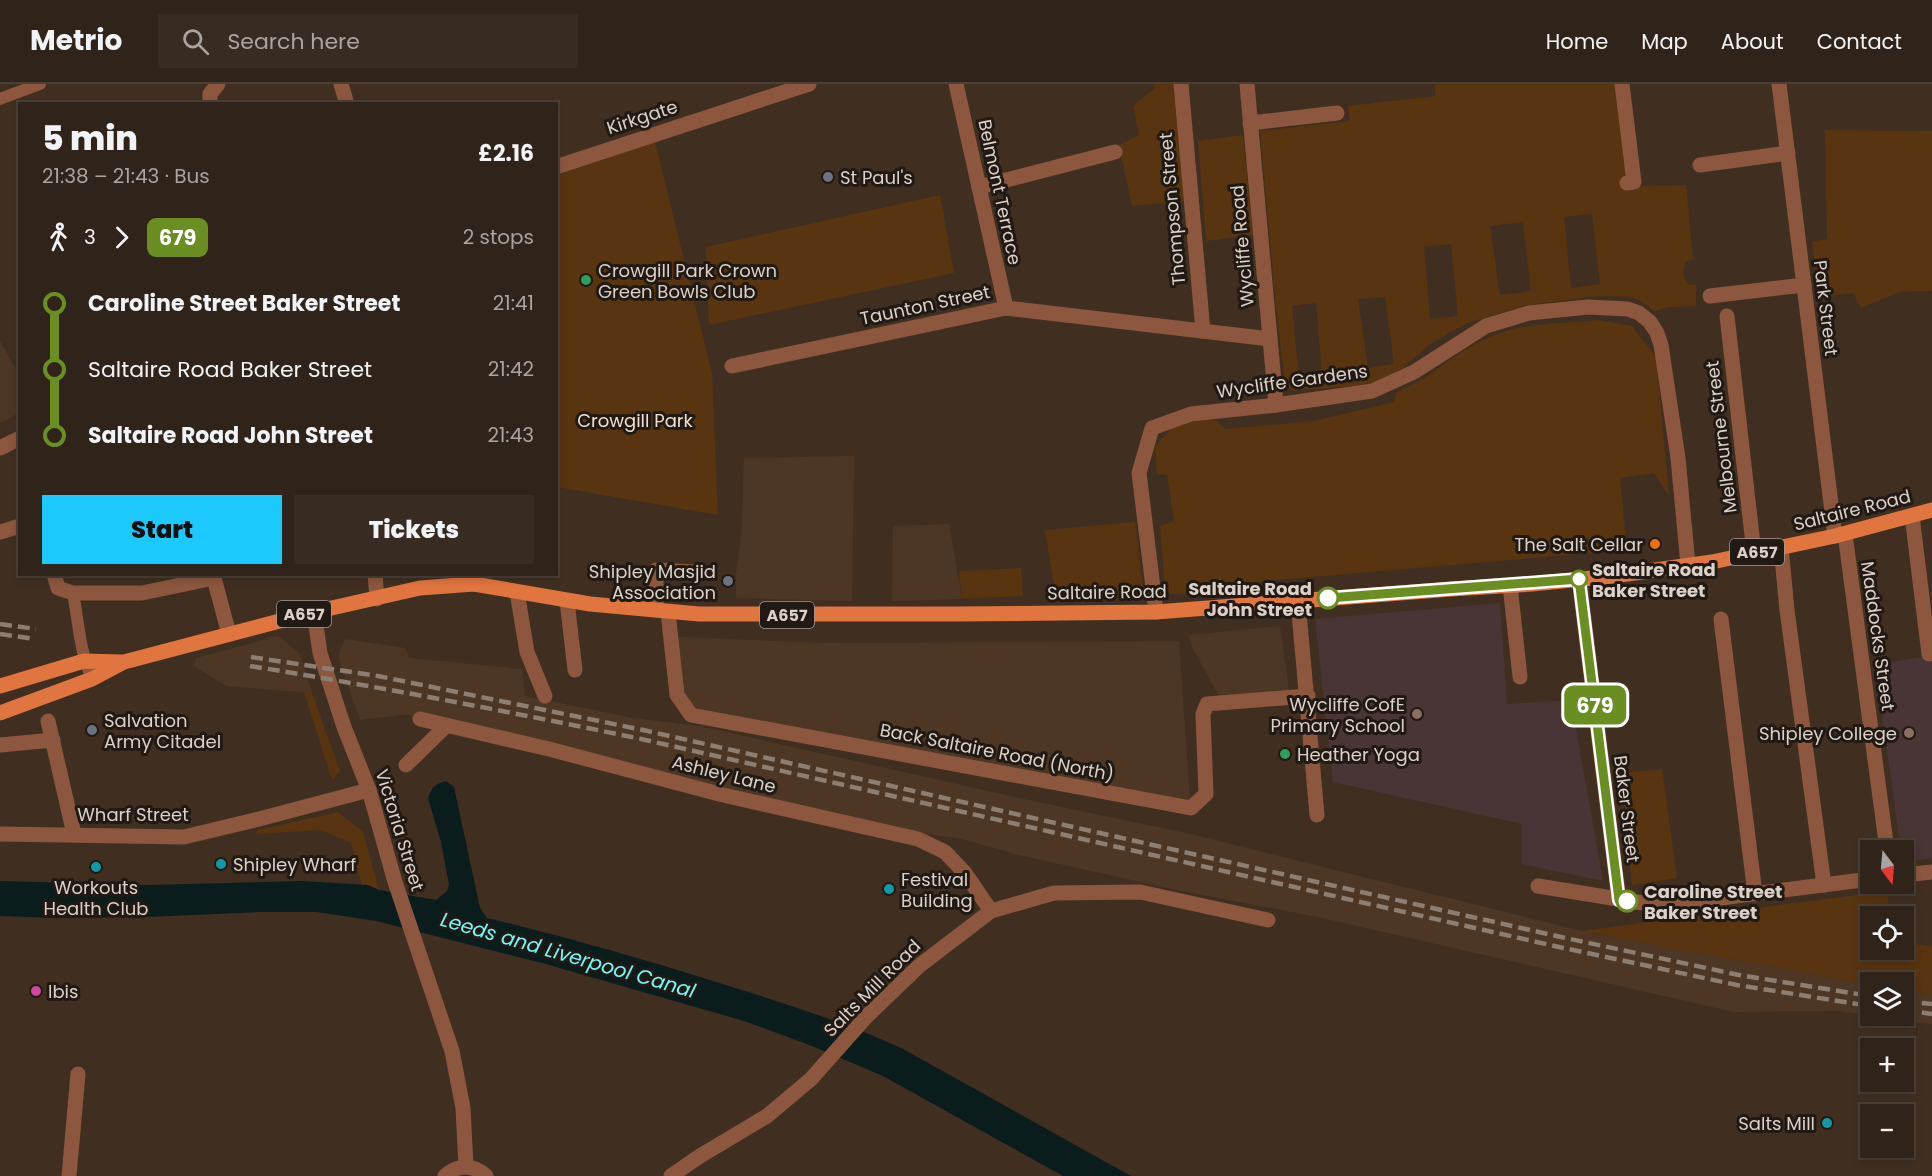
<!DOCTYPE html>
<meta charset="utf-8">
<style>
:root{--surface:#302319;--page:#382b22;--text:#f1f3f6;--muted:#a8a4a2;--line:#4b4038;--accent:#1cc9fc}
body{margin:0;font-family:Poppins,sans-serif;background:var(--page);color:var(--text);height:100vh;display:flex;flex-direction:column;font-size:22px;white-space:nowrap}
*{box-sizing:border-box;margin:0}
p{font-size:20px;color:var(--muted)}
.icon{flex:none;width:33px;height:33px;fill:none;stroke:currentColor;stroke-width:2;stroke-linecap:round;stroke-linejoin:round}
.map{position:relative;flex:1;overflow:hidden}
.side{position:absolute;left:18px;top:18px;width:540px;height:474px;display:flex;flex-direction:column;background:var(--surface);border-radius:0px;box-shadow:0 3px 9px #0003,0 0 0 2px var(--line)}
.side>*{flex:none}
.badge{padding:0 12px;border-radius:9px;font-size:21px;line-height:39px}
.needle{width:39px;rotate:164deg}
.buttons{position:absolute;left:1860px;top:756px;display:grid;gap:12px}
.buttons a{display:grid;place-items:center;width:54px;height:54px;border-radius:0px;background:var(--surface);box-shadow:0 3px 9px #0003,0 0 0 2px var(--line);font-size:30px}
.map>.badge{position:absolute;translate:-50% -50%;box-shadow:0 0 0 3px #fff}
.legs{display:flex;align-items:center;gap:9px;height:66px;padding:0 24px;font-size:20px}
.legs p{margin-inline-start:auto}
.headline{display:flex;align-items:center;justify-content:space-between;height:102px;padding:0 24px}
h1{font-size:33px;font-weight:800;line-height:45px}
.action{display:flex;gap:12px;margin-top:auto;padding:12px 24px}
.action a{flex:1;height:69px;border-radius:0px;background:var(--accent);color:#111;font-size:24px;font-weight:800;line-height:69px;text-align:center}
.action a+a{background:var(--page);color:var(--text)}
ul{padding:0 24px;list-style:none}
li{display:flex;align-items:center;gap:21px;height:66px;font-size:22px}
li i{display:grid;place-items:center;width:9px;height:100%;margin:0 8px;background:currentColor}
li i::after{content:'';width:15px;height:15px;margin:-8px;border:4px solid;border-radius:50%;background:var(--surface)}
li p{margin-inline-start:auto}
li:first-child i{background:linear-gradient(#0000 50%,currentColor 0)}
li:last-child i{background:linear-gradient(currentColor 50%,#0000 0)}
header{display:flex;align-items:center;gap:36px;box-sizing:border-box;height:84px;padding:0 30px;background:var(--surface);border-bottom:2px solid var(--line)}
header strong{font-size:28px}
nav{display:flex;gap:33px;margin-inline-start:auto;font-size:21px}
.search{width:420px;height:54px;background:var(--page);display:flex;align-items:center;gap:15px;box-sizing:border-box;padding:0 21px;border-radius:0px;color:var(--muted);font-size:22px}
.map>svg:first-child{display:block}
.built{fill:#4d3724}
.education{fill:#493436}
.green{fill:#583411;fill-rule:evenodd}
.water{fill:#0b1c1c}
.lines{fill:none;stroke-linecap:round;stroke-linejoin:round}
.pedestrian{stroke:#8c573e;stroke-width:12}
.minor{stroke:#8c573e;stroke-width:15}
.tertiary{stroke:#8c573e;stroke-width:15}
.primary{stroke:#e17540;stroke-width:15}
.rail{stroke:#8c7e72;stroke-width:4.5;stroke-dasharray:12 6;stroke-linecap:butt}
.line-1-casing{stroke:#fff;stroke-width:14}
.line-1{stroke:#6b8e23;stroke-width:9}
.worship-dot{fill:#6b7280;stroke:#211913;stroke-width:2}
.leisure-dot{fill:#2e9e5b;stroke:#211913;stroke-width:2}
.food-dot{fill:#e8710a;stroke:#211913;stroke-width:2}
.stop-1-dot{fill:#fff;stroke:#6b8e23;stroke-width:3}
.education-dot{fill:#8d6e63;stroke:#211913;stroke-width:2}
.culture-dot{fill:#0f9aa8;stroke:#211913;stroke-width:2}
.hotel-dot{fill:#d1479c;stroke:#211913;stroke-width:2}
.labels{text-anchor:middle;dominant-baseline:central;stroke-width:6;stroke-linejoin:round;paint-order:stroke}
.shield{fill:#211913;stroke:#a49a92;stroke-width:1.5}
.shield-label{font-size:16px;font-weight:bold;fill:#dcd1c8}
.street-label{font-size:18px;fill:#dcd1c8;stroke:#211913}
.poi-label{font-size:18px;fill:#dcd1c8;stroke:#211913;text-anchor:start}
.park-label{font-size:18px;fill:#f2dfd0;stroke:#211913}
.stop-label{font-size:18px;font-weight:bold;fill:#dcd1c8;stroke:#211913;text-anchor:start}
.water-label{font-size:20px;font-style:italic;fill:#72f8f9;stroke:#211913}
</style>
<header>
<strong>Metrio</strong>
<div class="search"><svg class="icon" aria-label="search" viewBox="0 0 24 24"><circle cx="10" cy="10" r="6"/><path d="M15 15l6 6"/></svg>Search here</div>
<nav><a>Home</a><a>Map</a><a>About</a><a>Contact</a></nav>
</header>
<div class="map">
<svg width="1932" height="1092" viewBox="0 0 1932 1092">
<rect width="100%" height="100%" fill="#402f21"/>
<g class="built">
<path d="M0,257L20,293L19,329L0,339Z"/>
<path d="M854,372L852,517L736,514V490L742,444L744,374Z"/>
<path d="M949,440L962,515L892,517L893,442Z"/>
<path d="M1280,542L1289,607L1219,612L1192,563L1189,551Z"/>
<path d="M278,552L300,570L312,609L227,602L194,582L196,574Z"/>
<path d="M678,553L827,559L1179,557L1190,717L700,629L683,615Z"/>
<path d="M345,555L405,564L409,574L522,585L525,612L633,634L699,642L1033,717L1191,750L1581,847L1870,901V932H1904V907L1932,910V940L1912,938L1839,927L1734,928L1318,833L1177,806L1019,771L962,755L913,748L758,714L440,632L401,631L360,636L339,576V568Z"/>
</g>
<g class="education">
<path d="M1500,519L1507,620L1571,616L1603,797L1522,780V740L1333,698L1315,535Z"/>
<path d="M1932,572V774L1904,778V766H1901L1875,580Z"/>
</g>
<g class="green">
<path d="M1154,0H1174L1186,117L1132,122L1119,61L1139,51L1133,22L1155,4Z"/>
<path d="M1435,0H1616L1628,102L1686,101L1693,175L1685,178L1683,191L1689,201L1696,200V222L1669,223L1655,227L1634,213L1601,212L1527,221L1467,239L1430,260L1403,284L1377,298L1354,302L1292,307L1285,298L1276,223L1260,47L1350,37L1348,22L1435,12ZM1592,130L1600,200L1571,204L1564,133ZM1523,138L1531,207L1500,211L1490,142ZM1451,160L1458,232L1430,235L1424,163ZM1385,213L1394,280L1368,284L1358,215ZM1316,219L1322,290L1299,293L1292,222Z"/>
<path d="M1825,46L1932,47V207L1899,208L1861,224L1853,209L1819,213L1812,158L1827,155Z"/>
<path d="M1243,51L1253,151L1206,157L1198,57Z"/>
<path d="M655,58L712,289L718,431L557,403L556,92Z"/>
<path d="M940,111L954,189L709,241L706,163Z"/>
<path d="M1598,236L1632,242L1656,273L1669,412L1654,389L1620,394L1627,466L1265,497L1184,510H1171L1165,505L1160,442L1174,437L1167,391L1157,390L1155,363L1174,341L1184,338L1206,335L1215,336L1225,345L1314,337L1394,318L1396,309C1407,303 1419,298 1429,291C1450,276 1468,262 1492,252C1525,238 1563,240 1598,236Z"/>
<path d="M1135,438L1143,504L1138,509L1056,513L1045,446Z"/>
<path d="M1021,484L1023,512L962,515L959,487Z"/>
<path d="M304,608L312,609L340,687L332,696Z"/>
<path d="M1662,685L1677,794L1632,801L1621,689Z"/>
<path d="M338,728L363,748L379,806L368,801L362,802L351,759L321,746L256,750L258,746Z"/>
<path d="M1888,807V832H1870V866H1904V859L1932,862V910L1904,907V898H1870V901L1581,847Z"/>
</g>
<path class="water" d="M446,697L454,703L480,824L487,834C562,852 636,873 710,896C776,917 841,936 903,965L1131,1092H1063L883,992L812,962L744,937L542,879L376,837L316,828H259L146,833L53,834L0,832V797L148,801L303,797L368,801L379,806L436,816L447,807L449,801L441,758L428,714C432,703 435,700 446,697Z"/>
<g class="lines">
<g class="pedestrian">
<path d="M0,15L40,0"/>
<path d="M73,509C79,540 79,565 92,595"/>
</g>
<g class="minor">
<path d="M341,0L347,20"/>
<path d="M956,0L1006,224"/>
<path d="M1181,0L1203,247"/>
<path d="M1247,0L1276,321"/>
<path d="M1622,0L1634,98L1627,99"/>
<path d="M1779,0L1835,452"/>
<path d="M210,20V10L218,0"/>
<path d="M1250,39L1337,29"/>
<path d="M1700,81L1788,69"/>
<path d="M979,103L1115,68"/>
<path d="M1710,212L1804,201"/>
<path d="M1727,232L1754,469"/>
<path d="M732,282L1006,224L1270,255"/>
<path d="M1912,432L1929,570"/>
<path d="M0,448L20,442"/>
<path d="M1845,450L1887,766"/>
<path d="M1781,463L1787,526L1824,801"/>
<path d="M54,490L58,504L73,509H142L214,494L229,550"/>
<path d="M375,490L377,515"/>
<path d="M1579,495L1619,816"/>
<path d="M1510,501L1520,593"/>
<path d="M517,508L527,568L545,612"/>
<path d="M567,517L575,586"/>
<path d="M1298,517L1317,731"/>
<path d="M656,526V486L695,488"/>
<path d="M668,528L677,611L691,631L1191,724L1206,710L1203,630L1207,620L1308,612"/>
<path d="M1156,528L1139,389L1152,344L1191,330L1276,321L1372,307L1414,288L1486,242L1529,229L1588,223L1628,225L1639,229L1650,238L1657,249L1661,261L1678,374L1688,481"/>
<path d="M1721,535L1755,810"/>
<path d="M420,635L549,665L723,711L918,755L945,768L965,789L991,827"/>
<path d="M48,637L74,750"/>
<path d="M0,661L53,656"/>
<path d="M406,681L446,642"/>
<path d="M0,750L184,753L259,735L369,706"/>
<path d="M1904,791L1932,788"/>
<path d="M1538,802L1655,821L1689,818L1870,795"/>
<path d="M69,1092L78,990"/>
<path d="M671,1092L700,1072L767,1032L811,995L866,933L919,882L991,827L1054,809L1140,808L1268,836"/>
</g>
<g class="tertiary">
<path d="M556,83L809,0"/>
<path d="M0,364L20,354"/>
<path d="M314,528L320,569L344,643L369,706L395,798L452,967L463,1024L466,1082"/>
<path d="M445,1092C458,1080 473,1080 486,1092"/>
</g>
<g class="primary">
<path d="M0,602L84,577L121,578"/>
<path d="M0,629L92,595L124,578L314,528L420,504L474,500L590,520L699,530H956L1156,528L1451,505L1532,500L1613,492L1712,478L1754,469L1835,452L1932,426"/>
</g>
<g class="rail">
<path d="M0,540L36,545"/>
<path d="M0,550L35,555"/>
<path d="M251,573L378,592L643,646L1561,853L1739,891L1870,912"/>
<path d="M250,582C381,603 511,628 641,655L1559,863L1737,901L1870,922"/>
<path d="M1904,917L1932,920"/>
<path d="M1904,926L1932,930"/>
</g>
</g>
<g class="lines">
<g class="line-1-casing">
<path id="line-1" d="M1328,514L1579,495L1619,816L1627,817"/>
</g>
<use href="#line-1" class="line-1"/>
</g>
<g class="worship-dot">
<circle cx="828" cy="93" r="6"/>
<circle cx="728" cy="497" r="6"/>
<circle cx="92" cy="646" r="6"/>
</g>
<g class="leisure-dot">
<circle cx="586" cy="196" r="6"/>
<circle cx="1285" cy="670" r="6"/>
</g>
<circle class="food-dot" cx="1655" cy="460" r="6"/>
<g class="stop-1-dot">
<circle cx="1579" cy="495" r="8"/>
<circle cx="1328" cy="514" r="10"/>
<circle cx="1627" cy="817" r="10"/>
</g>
<g class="education-dot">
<circle cx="1417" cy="630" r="6"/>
<circle cx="1909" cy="649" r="6"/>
</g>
<g class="culture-dot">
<circle cx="221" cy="780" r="6"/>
<circle cx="96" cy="783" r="6"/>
<circle cx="889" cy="805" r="6"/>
<circle cx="1827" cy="1039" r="6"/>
</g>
<circle class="hotel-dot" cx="36" cy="907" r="6"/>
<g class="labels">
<g class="shield">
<rect x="1730" y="455" width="54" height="26" rx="4.5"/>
<rect x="277" y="517" width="54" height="26" rx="4.5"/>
<rect x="760" y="518" width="54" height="26" rx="4.5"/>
</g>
<g class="shield-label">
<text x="1757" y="468">A657</text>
<text x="304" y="530">A657</text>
<text x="787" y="531">A657</text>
</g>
<g class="street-label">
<text transform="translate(642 33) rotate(-18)">Kirkgate</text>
<text transform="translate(1000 108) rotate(78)">Belmont Terrace</text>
<text transform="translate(1172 125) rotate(-95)">Thompson Street</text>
<text transform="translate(1242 162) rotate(-95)">Wycliffe Road</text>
<text transform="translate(925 221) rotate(-12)">Taunton Street</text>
<text transform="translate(1826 224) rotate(83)">Park Street</text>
<text transform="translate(1292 297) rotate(-8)">Wycliffe Gardens</text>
<text transform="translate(1721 353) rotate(-97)">Melbourne Street</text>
<text transform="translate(1852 426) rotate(-14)">Saltaire Road</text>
<text transform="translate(1107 508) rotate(-1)">Saltaire Road</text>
<text transform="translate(1878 552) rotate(82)">Maddocks Street</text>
<text transform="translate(997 668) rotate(11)">Back Saltaire Road (North)</text>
<text transform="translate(724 690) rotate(14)">Ashley Lane</text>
<text transform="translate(1627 725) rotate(83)">Baker Street</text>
<text x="133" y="730">Wharf Street</text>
<text transform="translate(400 746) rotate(73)">Victoria Street</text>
<text transform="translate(872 904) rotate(-45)">Salts Mill Road</text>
</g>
<g class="poi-label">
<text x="840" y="93">St Paul's</text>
<text x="598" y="186">Crowgill Park Crown<tspan x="598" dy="21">Green Bowls Club</tspan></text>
<text x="1643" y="460" text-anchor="end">The Salt Cellar</text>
<text x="716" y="487" text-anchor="end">Shipley Masjid<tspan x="716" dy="21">Association</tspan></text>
<text x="1405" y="620" text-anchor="end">Wycliffe CofE<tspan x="1405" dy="21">Primary School</tspan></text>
<text x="104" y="636">Salvation<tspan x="104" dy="21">Army Citadel</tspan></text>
<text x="1897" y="649" text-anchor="end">Shipley College</text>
<text x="1297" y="670">Heather Yoga</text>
<text x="233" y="780">Shipley Wharf</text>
<text x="901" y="795">Festival<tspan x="901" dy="21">Building</tspan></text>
<text x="96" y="803" text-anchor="middle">Workouts<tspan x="96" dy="21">Health Club</tspan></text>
<text x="48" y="907">Ibis</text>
<text x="1815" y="1039" text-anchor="end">Salts Mill</text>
</g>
<g class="park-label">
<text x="635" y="336">Crowgill Park</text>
</g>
<g class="stop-label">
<text x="1592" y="485">Saltaire Road<tspan x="1592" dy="21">Baker Street</tspan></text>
<text x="1312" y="504" text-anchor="end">Saltaire Road<tspan x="1312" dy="21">John Street</tspan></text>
<text x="1644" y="807">Caroline Street<tspan x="1644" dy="21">Baker Street</tspan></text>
</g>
<g class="water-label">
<text transform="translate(568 871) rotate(16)">Leeds and Liverpool Canal</text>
</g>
</g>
</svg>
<div class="buttons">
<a><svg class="needle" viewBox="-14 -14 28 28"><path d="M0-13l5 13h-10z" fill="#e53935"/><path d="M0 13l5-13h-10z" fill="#a8a4a2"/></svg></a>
<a><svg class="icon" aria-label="locate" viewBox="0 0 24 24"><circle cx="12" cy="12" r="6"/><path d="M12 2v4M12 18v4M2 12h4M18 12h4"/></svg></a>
<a><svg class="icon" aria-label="layers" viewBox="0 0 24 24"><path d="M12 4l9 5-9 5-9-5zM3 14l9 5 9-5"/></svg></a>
<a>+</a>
<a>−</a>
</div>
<b class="badge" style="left:1595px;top:621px;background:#6b8e23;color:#fff">679</b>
<section class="side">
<div class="headline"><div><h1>5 min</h1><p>21:38 – 21:43 · Bus</p></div><b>£2.16</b></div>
<div class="legs"><svg class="icon" aria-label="walk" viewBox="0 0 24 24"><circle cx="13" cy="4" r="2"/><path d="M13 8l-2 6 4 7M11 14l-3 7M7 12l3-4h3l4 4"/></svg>3<svg class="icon" aria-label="forward" viewBox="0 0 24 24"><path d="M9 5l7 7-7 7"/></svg><b class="badge" style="background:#6b8e23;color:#fff">679</b><p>2 stops</p></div>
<ul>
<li><i style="color:#6b8e23"></i><b>Caroline Street Baker Street</b><p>21:41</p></li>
<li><i style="color:#6b8e23"></i><span>Saltaire Road Baker Street</span><p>21:42</p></li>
<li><i style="color:#6b8e23"></i><b>Saltaire Road John Street</b><p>21:43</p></li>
</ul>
<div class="action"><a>Start</a><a>Tickets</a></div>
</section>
</div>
